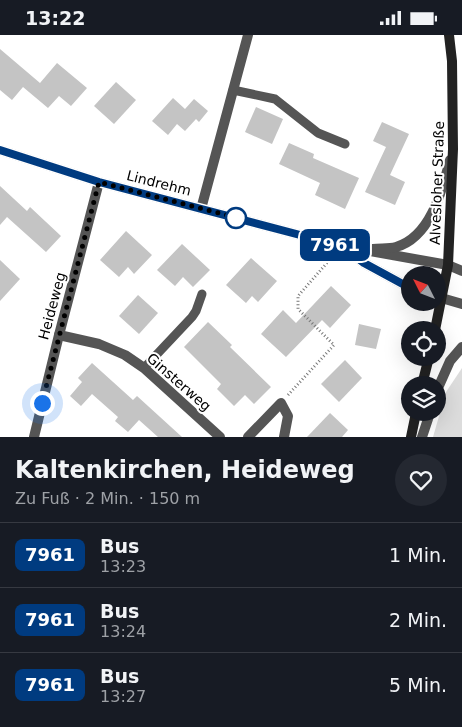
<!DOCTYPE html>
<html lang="de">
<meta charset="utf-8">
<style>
:root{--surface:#171b24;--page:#242831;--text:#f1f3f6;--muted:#9ea1a6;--line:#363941}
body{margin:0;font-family:"DejaVu Sans",sans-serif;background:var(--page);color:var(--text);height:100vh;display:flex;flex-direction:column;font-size:19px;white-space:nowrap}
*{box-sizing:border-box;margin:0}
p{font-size:16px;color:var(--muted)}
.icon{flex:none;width:28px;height:28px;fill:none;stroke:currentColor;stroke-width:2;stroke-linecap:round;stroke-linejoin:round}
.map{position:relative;height:402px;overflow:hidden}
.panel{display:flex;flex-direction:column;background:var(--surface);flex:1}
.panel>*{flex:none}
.badge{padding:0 10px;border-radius:8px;font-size:18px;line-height:32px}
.needle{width:32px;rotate:312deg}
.fabs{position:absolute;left:401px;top:231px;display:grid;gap:10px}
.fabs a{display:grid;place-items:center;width:45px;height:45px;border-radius:50%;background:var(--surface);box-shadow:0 5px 20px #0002;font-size:25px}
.you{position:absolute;width:25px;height:25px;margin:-12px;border:4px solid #fff;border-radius:50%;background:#1a73e8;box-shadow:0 0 0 8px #1a73e833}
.map>.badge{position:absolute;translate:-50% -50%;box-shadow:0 0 0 2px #fff}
.round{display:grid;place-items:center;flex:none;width:52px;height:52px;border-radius:26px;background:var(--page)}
.head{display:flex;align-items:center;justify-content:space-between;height:85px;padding:0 15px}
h1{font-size:24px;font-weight:700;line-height:38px}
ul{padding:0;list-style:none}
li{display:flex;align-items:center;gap:15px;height:65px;padding:0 15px;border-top:1px solid var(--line)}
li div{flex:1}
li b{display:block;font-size:19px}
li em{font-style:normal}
li .badge{min-width:55px;font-weight:700;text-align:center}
.status{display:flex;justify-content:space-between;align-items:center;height:35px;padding:0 25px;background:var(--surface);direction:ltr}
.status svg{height:14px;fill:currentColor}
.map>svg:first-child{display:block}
.green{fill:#dcdcdc}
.building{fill:#c4c4c4}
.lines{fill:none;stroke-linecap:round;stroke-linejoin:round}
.path{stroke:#777;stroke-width:3;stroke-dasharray:1 2.5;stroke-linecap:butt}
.lane{stroke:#555;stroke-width:9}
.street{stroke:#555;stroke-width:10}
.secondary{stroke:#222;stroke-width:10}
.line-casing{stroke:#fff;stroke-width:11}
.line{stroke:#003b80;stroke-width:8}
.walk{stroke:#000;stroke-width:5;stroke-dasharray:0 9}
.stop-dot{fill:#fff;stroke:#003b80;stroke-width:2.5}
.labels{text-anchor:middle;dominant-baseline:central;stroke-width:4;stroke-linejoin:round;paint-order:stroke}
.street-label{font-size:14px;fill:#000;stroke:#fff}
</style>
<div class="status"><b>13:22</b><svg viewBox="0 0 49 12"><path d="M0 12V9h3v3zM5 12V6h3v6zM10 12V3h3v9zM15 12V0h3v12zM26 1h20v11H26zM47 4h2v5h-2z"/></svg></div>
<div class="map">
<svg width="462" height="402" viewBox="0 0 462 402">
<rect width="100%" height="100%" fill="#fff"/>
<path class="green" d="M462,333V402H433L446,357Z"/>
<g class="building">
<path d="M0,14L40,48L57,28L87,53L71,71L59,61L48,73L23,52L12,65L0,55Z"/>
<path d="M116,47L136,65L114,89L94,71Z"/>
<path d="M173,63L185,74L194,64L208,76L199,87L196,84L185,96L177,89L168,100L152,86Z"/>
<path d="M256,72L283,84L272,109L245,97Z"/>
<path d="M382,87L409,99L390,140L405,147L395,170L365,157L386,112L373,106Z"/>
<path d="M289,108L314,119L313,123L359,143L345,174L315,160L320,148L279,129Z"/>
<path d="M0,151L27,176L30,172L61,201L46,217L7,182L0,190Z"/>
<path d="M126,196L152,220L134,239L128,232L119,242L100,225Z"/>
<path d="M182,209L210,235L193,252L183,242L175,251L157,235Z"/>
<path d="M251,223L277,246L258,267L252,261L246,268L226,250Z"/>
<path d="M0,225L20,244L0,266Z"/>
<path d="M331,251L351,270L330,293L322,285L286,322L261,299L283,275L296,288Z"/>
<path d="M138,260L158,278L139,299L119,281Z"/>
<path d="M208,287L232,310L230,312L271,352L254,369L245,360L234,371L217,354L221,349L184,312Z"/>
<path d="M359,289L381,294L376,314L355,310Z"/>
<path d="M345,325L362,343L339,367L321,349Z"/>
<path d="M92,328L133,365L137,361L182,402H158L139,385L128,397L115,386L118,382L92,359L81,371L70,361L82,347L78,343Z"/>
<path d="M330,378L348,395L342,402H307Z"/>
</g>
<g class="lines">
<path class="path" d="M288,360L334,310L298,274V261L333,221"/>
<g class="lane">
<path d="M233,55L275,64L318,98L345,109"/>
<path d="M144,333L192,282L196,276L202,259"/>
</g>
<g class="street">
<path d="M0,115L99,147L342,211L448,230L462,236"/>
<path d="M201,174L248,0"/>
<path d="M344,213L364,228L410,253"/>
<path d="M373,214C380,213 389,214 396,212C431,202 442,155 450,125"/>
<path d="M438,262L462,269"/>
<path d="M59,300L99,309L125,320L144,333L220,402"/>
<path d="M438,353L450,326L462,312"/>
<path d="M34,402L59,300L99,147"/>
<path d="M248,402L281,368L288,381L284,402"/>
<path d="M422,402L430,378"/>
</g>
<g class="secondary">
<path d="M435,295L448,230L453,114L452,26L449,0"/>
<path d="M422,350L429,322"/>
<path d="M411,402L416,378"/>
</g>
</g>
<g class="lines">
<g class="line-casing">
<path id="line" d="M0,115L99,147L342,211L364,228L410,253"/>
</g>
<use href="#line" class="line"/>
<path class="walk" d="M42,368L99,147L238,183H236"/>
</g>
<circle class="stop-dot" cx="236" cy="183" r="10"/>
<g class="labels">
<g class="street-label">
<text transform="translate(159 148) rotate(14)">Lindrehm</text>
<text transform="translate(437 148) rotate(-88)">Alvesloher Straße</text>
<text transform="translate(52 271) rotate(-75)">Heideweg</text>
<text transform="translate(179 347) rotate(41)">Ginsterweg</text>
</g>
</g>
</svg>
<div class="fabs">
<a><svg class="needle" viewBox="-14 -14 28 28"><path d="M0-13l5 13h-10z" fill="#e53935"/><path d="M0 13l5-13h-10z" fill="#9ea1a6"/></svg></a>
<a><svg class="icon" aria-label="locate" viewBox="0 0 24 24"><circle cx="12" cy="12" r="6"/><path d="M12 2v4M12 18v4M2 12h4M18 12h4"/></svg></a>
<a><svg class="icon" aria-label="layers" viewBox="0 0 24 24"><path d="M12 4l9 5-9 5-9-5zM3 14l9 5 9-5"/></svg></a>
</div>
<div class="you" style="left:42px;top:368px"></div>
<b class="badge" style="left:335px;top:210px;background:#003b80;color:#fff">7961</b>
</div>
<section class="panel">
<div class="head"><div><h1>Kaltenkirchen, Heideweg</h1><p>Zu Fuß · 2 Min. · 150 m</p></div><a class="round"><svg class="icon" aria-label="heart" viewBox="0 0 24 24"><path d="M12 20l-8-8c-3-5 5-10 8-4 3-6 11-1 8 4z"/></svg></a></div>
<ul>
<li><span class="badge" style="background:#003b80;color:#fff">7961</span><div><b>Bus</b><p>13:23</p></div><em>1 Min.</em></li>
<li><span class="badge" style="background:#003b80;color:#fff">7961</span><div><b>Bus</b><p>13:24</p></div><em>2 Min.</em></li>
<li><span class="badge" style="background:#003b80;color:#fff">7961</span><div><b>Bus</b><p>13:27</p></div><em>5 Min.</em></li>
</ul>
</section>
